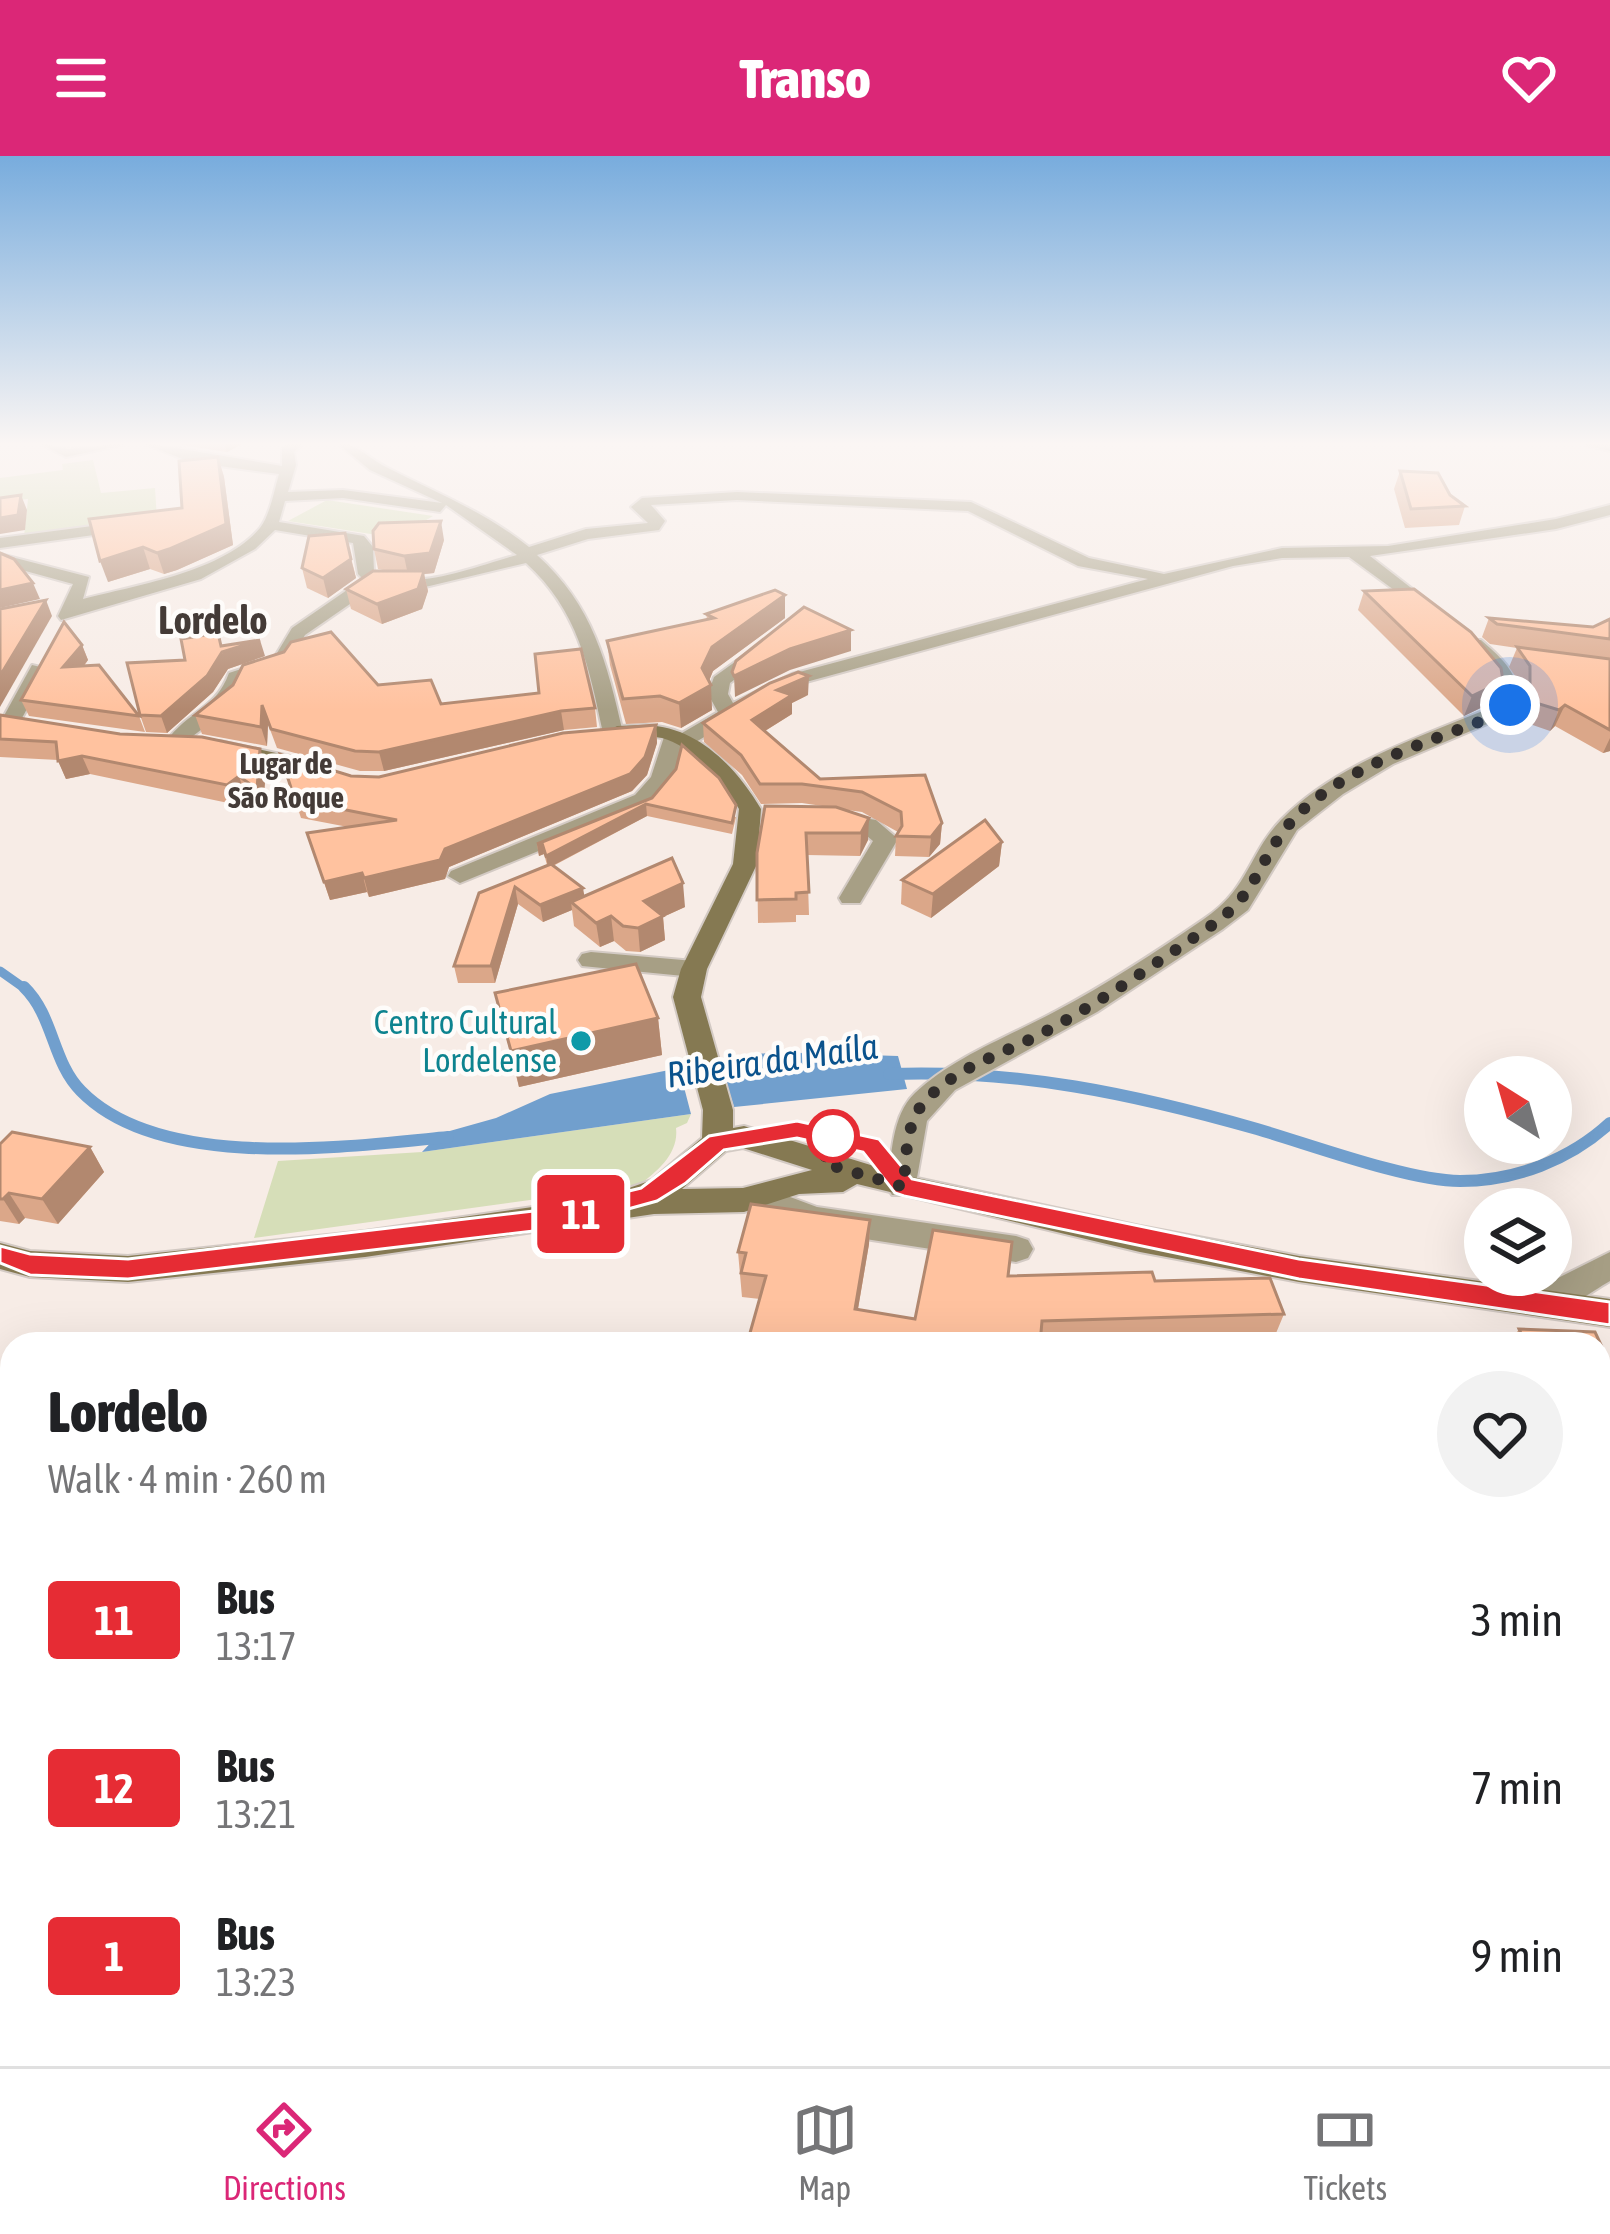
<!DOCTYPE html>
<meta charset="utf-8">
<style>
:root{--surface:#fff;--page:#f2f2f2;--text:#202124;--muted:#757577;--line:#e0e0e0;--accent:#db2777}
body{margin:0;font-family:"Asap Condensed",sans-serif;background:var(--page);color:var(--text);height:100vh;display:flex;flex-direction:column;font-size:45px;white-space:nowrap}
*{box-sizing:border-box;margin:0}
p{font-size:39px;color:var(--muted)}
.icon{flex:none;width:66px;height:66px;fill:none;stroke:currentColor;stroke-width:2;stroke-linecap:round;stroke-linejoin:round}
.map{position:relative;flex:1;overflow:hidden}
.drawer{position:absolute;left:0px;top:1176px;width:1611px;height:735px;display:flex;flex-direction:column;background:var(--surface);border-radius:36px 36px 0 0;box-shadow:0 12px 48px #0002}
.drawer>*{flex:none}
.badge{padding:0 24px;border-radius:9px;font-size:42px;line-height:78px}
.needle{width:78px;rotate:323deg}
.fabs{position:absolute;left:1464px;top:900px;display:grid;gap:24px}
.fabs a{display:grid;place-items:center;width:108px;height:108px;border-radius:50%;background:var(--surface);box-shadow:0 12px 48px #0002;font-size:60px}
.you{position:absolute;width:60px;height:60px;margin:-30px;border:9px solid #fff;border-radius:50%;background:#1a73e8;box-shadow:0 0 0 18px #1a73e833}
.map>.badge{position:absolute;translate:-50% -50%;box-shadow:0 0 0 6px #fff}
.round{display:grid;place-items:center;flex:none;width:126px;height:126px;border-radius:63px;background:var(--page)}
.head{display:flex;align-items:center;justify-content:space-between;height:204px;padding:0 48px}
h1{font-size:57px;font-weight:800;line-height:90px}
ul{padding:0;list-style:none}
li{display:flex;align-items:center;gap:36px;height:168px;padding:0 48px}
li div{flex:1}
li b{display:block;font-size:45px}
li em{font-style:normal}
li .badge{min-width:132px;font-weight:700;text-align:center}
header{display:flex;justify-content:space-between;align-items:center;height:156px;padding:0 48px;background:var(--accent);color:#fff;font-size:54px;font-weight:800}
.tabs{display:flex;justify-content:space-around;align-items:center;height:168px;border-top:3px solid var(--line);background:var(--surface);font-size:33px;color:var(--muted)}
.tabs a{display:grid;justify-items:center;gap:6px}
.tabs .active{color:var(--accent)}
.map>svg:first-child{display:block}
.green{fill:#d6deb8}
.water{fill:#719fcd}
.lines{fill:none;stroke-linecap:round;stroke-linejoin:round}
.stream-far1{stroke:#719fcd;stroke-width:9}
.stream{stroke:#719fcd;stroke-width:12}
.street-casing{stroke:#d3cac4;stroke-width:4}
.secondary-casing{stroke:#d3cac4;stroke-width:4}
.street{fill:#a79f85;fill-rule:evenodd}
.secondary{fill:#857952;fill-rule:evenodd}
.wall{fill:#dba789}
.shaded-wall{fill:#b2886f}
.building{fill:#ffc29f;stroke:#b2886f;stroke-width:3}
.line{fill:#e62c34;stroke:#fff;stroke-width:3}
.walk{stroke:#312d2b;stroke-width:12;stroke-dasharray:0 21.6}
.culture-dot{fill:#0f9aa8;stroke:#fefcfa;stroke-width:4.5}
.stop-dot{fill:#fff;stroke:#e62c34;stroke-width:6}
.labels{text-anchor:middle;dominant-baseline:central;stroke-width:9;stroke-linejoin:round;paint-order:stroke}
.far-neighbourhood-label{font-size:30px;font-weight:bold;fill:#443b37;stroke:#fefcfa}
.culture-label{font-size:33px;fill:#0d838f;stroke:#fefcfa;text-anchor:end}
.water-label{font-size:36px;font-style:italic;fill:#0a528c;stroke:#fefcfa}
.far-district-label{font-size:39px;font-weight:bold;fill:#443b37;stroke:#fefcfa}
</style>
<header><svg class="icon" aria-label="menu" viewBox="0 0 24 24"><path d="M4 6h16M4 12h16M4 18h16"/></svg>Transo<svg class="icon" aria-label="heart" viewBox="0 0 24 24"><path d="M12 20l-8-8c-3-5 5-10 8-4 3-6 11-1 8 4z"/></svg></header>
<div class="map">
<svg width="1610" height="1910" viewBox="0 0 1610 1910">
<rect width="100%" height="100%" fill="#f7ece6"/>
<g class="green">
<path d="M93,304L101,337L155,332L157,364L24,381L28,343L0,346V322L63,314L62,308Z"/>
<path d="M327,344L433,360L396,382L288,365Z"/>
<path d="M691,958L687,967L676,972C679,997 658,1015 639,1029L254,1082L278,1005L422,996Z"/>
</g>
<g class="water">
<path d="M773,896L898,900L907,933L734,951L719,904Z"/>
<path d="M679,912L691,958L422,996L439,978L496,962L550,938Z"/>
</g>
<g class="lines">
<path class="stream-far1" d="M0,815L27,834"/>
<g class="stream">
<path d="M24,831C54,860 52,906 81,935C160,1016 345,991 448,981"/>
<path d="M889,918C1017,913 1134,938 1257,973C1309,988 1409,1025 1460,1025C1515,1025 1570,1004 1610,967"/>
</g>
<g class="street-casing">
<g id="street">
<path d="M37,286L68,293L136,286L66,301Z"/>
<path d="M140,286L282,310V292L290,286H305L294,296L296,309L288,336L343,334L442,347L370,314L336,286C355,286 368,302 386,311C436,337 484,355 529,391L586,373L648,367L631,351L642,342L737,336L971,346L1089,402L1164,418L1282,392L1388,390L1556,363L1610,349V359L1556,373L1370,400L1437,452V460L1431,461L1349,401L1282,402L1233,410L806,526L768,542L691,589L681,590L673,622L651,649L460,727L448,720L451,715L635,639L651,621L666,575L682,577L718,556L708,538L714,521L757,490L773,494L730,527L728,538L733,547L792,518L1148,423L1078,410L968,355L737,344L651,349L665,365L659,374L588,383L537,399C593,449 607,507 623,577L620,581L603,577C589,511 578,454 526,407L421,432L376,430L305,479L288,510L245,524L236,547L176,593L165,587C189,553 215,555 229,517L274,502L292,472L363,423L358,418L353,387L275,374L255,393L201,423L61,464L58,460L73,428L0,408V398L89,421L83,443C136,429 223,416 260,372C270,359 274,335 279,318L190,306ZM343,342L440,356L446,349L517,399C475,410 416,437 374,416L373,391L364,380L279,366L285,345Z"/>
<path d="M1584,286L1610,287V295L1585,289Z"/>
<path d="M131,365L137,367V373L0,392V382Z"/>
<path d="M1467,484H1481C1504,504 1528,525 1513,557L1393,608L1343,638L1297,674L1248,754L1223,773L1097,856L955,934L927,965L914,1039H892L887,1031C892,1000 891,960 915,937C953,901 1010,880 1056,855C1107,828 1156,796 1204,763C1249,733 1249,697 1281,664C1338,606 1424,580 1497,549V525L1467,492Z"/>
<path d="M32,509L49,513L17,571H3L0,567Z"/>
<path d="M829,656L876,664L898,683L860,747H842L839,742L873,685L861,675L821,668L818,663Z"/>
<path d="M591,796L694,805L707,813L694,821L582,810L578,804L582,798Z"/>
<path d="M758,1029L817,1051L1016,1080L1028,1084L1033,1093L1028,1102L1016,1106L813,1075L747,1049L742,1041L747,1033Z"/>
<path d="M1610,1096V1125C1587,1138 1556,1165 1530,1156L1525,1146L1530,1136Z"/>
<path d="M1610,1870V1910H1578L1582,1899H1599V1874Z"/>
</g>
</g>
<g class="secondary-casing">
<g id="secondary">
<path d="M646,569C698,571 736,611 761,653L757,708L707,813L701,841L733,954V972L744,970L903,1019L1140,1070L1299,1100L1610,1143V1171L1299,1126L1140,1096L857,1028L843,1036L799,1038L744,1056L654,1058L365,1101L128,1126L30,1121L0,1113V1087L30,1095L128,1100L365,1075L603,1041L652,1024L702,982L703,954L673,841L681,813L733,708L739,653C724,626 693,590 662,582C643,578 622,588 607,576L617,570ZM743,992L812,1014L743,1032L682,1033L726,995Z"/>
<path d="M220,585L327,608L330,613L319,619L213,595V587Z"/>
</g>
</g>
<use href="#street" class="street"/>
<use href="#secondary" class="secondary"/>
</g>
<g class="wall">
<path d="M181,286H246L227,296L182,289Z"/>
<path d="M218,301L224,321L233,389L177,414L164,418L150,413L108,426L182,352Z"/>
<path d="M1400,315L1450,339L1465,350L1459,369L1405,372L1394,333Z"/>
<path d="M345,377L356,422L328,442L307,432L302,412Z"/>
<path d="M444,384L434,417L424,418L428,435L422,453L382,468L351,453L346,433L388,415L378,413L374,393Z"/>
<path d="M1364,435L1503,525L1495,545L1464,560L1358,454Z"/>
<path d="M706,458L785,462L713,515L709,525L712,554L681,572L662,566L626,568L610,509L607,485L707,463Z"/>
<path d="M1489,462L1593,471L1610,463V595L1603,597L1555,570L1550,575L1512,562L1522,541V530L1509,511L1517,492L1490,488L1482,481Z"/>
<path d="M82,489L88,504L84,510L139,560L145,576L29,560L21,544Z"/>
<path d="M222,490L265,500L228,513L213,536L167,577L146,576L140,559Z"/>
<path d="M378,529L441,548L595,552L597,571L564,574L384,615H360L277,592L268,568L267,590L202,578L195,559Z"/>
<path d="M808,539L792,547V558L765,575L820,623L925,619L942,667L940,688L929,701L895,700L896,680L898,676L862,656L840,653L868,684L860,700L807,699L809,759H796V766L758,767L757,697L829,651L802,647L761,648L742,619L704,586L703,567Z"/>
<path d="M0,559L120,578L260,593L266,612L263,652L245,639L233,648L90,618L66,623L58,604L0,601Z"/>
<path d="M656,569L657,587L647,619L632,635L449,711L445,723L369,741L367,736L330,744L307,677L348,671L301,662L280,598L351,620L379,621Z"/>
<path d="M652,642L736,661L732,678L647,660L553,710L584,740L685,751L663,761L665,784L640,796L626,795L614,785L600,791L574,770L572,754L543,766L518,748L495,827H458L454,810L479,737L547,709L544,698L539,700L537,688Z"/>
<path d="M1002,686L999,710L931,762L901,748L902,724Z"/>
<path d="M495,837L658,862L662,899L519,931Z"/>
<path d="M0,988L90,991L104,1016L58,1068L25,1062L19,1068L0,1065Z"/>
<path d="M870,1064L869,1088L858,1153L915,1163L1008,1120L1155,1125L1284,1158L1274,1182L1056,1188H748L760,1143L742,1141L738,1096Z"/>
<path d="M1519,1173L1595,1176L1610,1208V1276L1607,1275L1610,1282V1377L1599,1376V1188H1509Z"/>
</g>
<g class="shaded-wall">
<path d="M226,286H246L227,296L224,287Z"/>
<path d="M218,301L224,321L233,389L177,414L164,418L157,397Z"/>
<path d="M21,339L27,354L25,374L0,378V362Z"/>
<path d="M441,365L444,384L434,417L424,418L428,435L422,453L382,468L377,448L408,419L404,400Z"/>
<path d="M143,391L150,413L108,426L100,405Z"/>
<path d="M351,403L356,422L328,442L323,422Z"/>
<path d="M33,427L40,443L0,452V434Z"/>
<path d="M785,439V462L713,515L706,532L711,529L712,554L681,572L679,547L702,512L712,491Z"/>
<path d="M46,444L52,460L0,551V520Z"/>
<path d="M851,474V495L790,514L735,541L734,520L790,493Z"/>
<path d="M260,484L265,500L228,513L213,536L167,577L161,560L224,496Z"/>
<path d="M82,489L88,504L70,527L63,511Z"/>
<path d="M809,520L808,539L792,547V558L752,583V564L777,534Z"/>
<path d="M1503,525L1495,545L1464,560L1472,540Z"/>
<path d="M262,549L268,568L267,590L261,571Z"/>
<path d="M1565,549L1555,570L1550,575L1559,554Z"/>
<path d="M561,555L564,574L384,615L379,596Z"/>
<path d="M656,569L657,587L647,619L632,635L449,711L445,723L369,741L364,722L445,693Z"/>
<path d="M1610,582V595L1603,597Z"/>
<path d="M260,593L266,612L263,652L257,633Z"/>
<path d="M82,600L90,618L66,623L58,605Z"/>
<path d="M239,620L245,639L233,648L227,629Z"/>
<path d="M646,648L647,660L548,712L546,700Z"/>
<path d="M869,662L868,684L860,700L861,677Z"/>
<path d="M942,667L940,688L929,701L931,681Z"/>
<path d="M1002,686L999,710L931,762L933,738Z"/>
<path d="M542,687L544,698L539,700L537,688Z"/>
<path d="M362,717L367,736L330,744L324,726Z"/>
<path d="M683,727L685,751L663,761L665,784L640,796L638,772L644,745Z"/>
<path d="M515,731L518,748L495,827L491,810Z"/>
<path d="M583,732L586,749L571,746L572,754L543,766L540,749Z"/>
<path d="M611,760L614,785L600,791L596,767Z"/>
<path d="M658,862L662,899L519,931L511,895Z"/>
<path d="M90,991L104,1016L58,1068L42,1043Z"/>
<path d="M9,1037L25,1062L19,1068L3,1043Z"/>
<path d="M870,1064L869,1088L854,1176L855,1153Z"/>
<path d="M0,1222L12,1237L0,1259Z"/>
</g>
<g class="building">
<path d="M218,301L226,368L169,393L157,397L143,391L100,405L89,363L182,352L179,305Z"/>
<path d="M1400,315L1438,317L1450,339L1465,350L1411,353Z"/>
<path d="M21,339L18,359L0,362V342Z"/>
<path d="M441,365L430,397L404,400L374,393L373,375L379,367Z"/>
<path d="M345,377L351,403L323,422L302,412L309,380Z"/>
<path d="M0,397L14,403L33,427L0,434Z"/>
<path d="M373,415H424L418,433L377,448L346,433Z"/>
<path d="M1414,433L1471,476L1501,512L1503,525L1472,540L1364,435Z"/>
<path d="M775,434L785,439L712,491L702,512L711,529L679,547L660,540L623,543L607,485L714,462L706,458Z"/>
<path d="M46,444L0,520V453Z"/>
<path d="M804,451L851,474L790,493L734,520L732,516L736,505Z"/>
<path d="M1489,462L1593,471L1610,463V483L1497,468Z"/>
<path d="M64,466L82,489L63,511L99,509L139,560L21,544Z"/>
<path d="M331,476L378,529L431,524L441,548L539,537L535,498L581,493L595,552L561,555L379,596L355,595L271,573L262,549L261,571L195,559L233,529L243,509L284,496L291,486Z"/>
<path d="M218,477L221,490L260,484L222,496L207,520L161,560L140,559L127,507L185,504L181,483Z"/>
<path d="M1517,491L1610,503V574L1565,549L1559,554L1520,542L1530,532V510Z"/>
<path d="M798,516L809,520L777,534L792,539L752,564L820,623L925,619L942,667L931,681L896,680L902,670L901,656L862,636L802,628H760L741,599L703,567L770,527Z"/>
<path d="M0,559L120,578L202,581L260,593L257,633L239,620L227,629L82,600L58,605L56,586L0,583Z"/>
<path d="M656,569L645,601L630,618L445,693L440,704L364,722L362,717L324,726L307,677L397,664L295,644L280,598L351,620L379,621L563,577Z"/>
<path d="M682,589L719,622L736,649L732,667L646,648L546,700L542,687L537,688L652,642L676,613Z"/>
<path d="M765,650L836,651L869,662L861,677H806L809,736L796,737V743L757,744V697Z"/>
<path d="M985,664L1002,686L933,738L902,724Z"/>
<path d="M672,702L683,727L644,745L663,760L638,772L623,770L611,760L596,767L571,746Z"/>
<path d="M551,708L583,732L540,749L515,731L491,810H454L479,737Z"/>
<path d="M636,808L658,862L511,895L495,837Z"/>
<path d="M12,976L90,991L42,1043L9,1037L3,1043H0V988Z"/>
<path d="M751,1048L870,1064L855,1153L915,1163L933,1074L1012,1086L1008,1120L1152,1116L1155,1125L1270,1122L1284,1158L1042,1165L1040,1188H772L748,1184L766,1120L741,1117L746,1097L738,1096Z"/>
<path d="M1519,1173L1595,1176L1610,1208V1251L1599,1250V1188H1526Z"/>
<path d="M1599,1255L1610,1282V1353L1599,1352Z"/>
</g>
<linearGradient id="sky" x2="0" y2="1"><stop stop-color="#78acdd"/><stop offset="0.52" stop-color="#fbf6f4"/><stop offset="1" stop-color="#fbf6f4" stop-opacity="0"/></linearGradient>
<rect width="1610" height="554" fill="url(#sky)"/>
<path class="line" d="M797,965L879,983L912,1023L1299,1103L1610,1146V1169L1299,1123L904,1040L895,1037L863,996L797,982L724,994L686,1027L657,1045L559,1072L128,1123L30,1119L0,1107V1090L30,1098L128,1103L559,1052L641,1032L709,980Z"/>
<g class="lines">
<path class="walk" d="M833,980L823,1007L904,1031C906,1002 905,966 926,944C956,912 999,899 1037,880C1097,849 1153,809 1208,772C1257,739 1255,712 1286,672C1332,614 1428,586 1495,560L1510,549"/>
</g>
<circle class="culture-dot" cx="581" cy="885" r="12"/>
<circle class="stop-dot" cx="833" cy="980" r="24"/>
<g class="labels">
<g class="far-neighbourhood-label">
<text x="286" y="607">Lugar de<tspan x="286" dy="34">São Roque</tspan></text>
</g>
<g class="culture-label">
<text x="557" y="866">Centro Cultural<tspan x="557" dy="38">Lordelense</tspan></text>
</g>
<g class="water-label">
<text transform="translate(772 904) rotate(-8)">Ribeira da Maíla</text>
</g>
<g class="far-district-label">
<text x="213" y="464">Lordelo</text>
</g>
</g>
</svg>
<div class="fabs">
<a><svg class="needle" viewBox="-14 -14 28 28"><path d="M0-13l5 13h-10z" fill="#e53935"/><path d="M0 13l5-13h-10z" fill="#757577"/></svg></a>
<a><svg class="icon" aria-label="layers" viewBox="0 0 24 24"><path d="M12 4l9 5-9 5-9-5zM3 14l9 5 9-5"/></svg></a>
</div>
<div class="you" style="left:1510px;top:549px"></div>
<b class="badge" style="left:581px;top:1058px;background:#e62c34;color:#fff">11</b>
<section class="drawer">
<div class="head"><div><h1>Lordelo</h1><p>Walk · 4 min · 260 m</p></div><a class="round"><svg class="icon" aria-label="heart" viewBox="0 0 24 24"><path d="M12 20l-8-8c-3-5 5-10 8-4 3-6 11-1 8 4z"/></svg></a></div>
<ul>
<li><span class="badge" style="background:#e62c34;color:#fff">11</span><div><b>Bus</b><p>13:17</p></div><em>3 min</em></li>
<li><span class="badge" style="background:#e62c34;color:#fff">12</span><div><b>Bus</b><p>13:21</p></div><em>7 min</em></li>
<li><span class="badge" style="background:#e62c34;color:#fff">1</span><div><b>Bus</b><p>13:23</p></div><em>9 min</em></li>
</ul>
</section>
</div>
<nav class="tabs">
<a class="active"><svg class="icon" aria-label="directions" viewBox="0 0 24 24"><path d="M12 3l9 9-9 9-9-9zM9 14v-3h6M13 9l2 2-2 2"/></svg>Directions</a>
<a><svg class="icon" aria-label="map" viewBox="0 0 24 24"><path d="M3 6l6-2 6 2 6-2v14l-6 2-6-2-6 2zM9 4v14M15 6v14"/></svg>Map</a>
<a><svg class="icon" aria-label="tickets" viewBox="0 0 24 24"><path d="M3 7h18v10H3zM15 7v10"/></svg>Tickets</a>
</nav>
